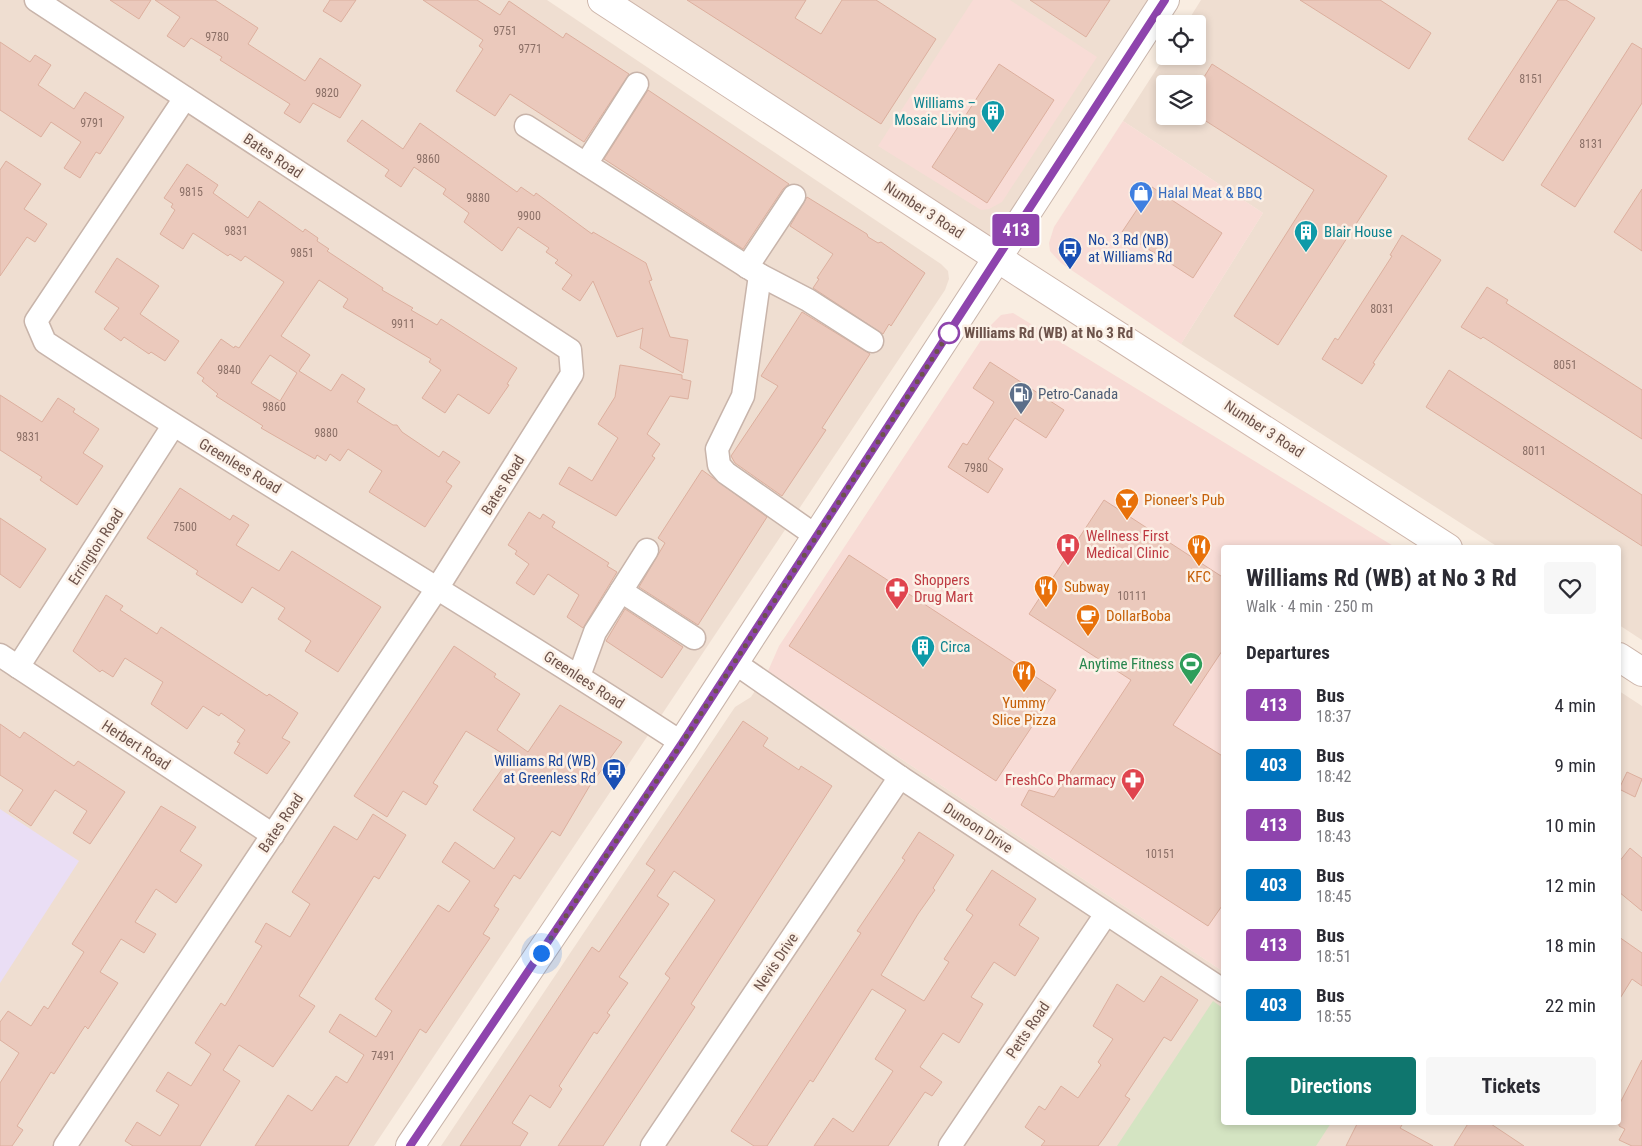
<!DOCTYPE html>
<meta charset="utf-8">
<style>
:root{--surface:#fff;--page:#f7f7f7;--text:#2b2b33;--muted:#7c7c81;--accent:#0f766e}
body{margin:0;font-family:"Roboto Condensed",sans-serif;background:var(--page);color:var(--text);height:100vh;display:flex;flex-direction:column;font-size:19px;white-space:nowrap}
*{box-sizing:border-box;margin:0}
p{font-size:16px;color:var(--muted)}
.icon{flex:none;width:28px;height:28px;fill:none;stroke:currentColor;stroke-width:2;stroke-linecap:round;stroke-linejoin:round}
.map{position:relative;flex:1;overflow:hidden}
.side{position:absolute;left:1221px;top:545px;width:400px;height:580px;display:flex;flex-direction:column;background:var(--surface);border-radius:5px;box-shadow:0 2px 8px #0003}
.side>*{flex:none}
.badge{padding:0 10px;border-radius:4px;font-size:18px;line-height:32px}
.fabs{position:absolute;left:1156px;top:15px;display:grid;gap:10px}
.fabs a{display:grid;place-items:center;width:50px;height:50px;border-radius:5px;background:var(--surface);box-shadow:0 2px 8px #0003;font-size:25px}
.you{position:absolute;width:25px;height:25px;margin:-12px;border:4px solid #fff;border-radius:50%;background:#1a73e8;box-shadow:0 0 0 8px #1a73e833}
.map>.badge{position:absolute;translate:-50% -50%;box-shadow:0 0 0 2px #fff}
h2{padding:0 25px;font-size:19px;line-height:45px}
.round{display:grid;place-items:center;flex:none;width:52px;height:52px;border-radius:5px;background:var(--page)}
.summary{display:flex;align-items:center;justify-content:space-between;height:85px;padding:0 25px}
h1{font-size:24px;font-weight:700;line-height:38px}
.action{display:flex;gap:10px;margin-top:auto;padding:10px 25px}
.action a{flex:1;height:58px;border-radius:5px;background:var(--accent);color:#fff;font-size:20px;font-weight:700;line-height:58px;text-align:center}
.action a+a{background:var(--page);color:var(--text)}
ul{padding:0;list-style:none}
li{display:flex;align-items:center;gap:15px;height:60px;padding:0 25px}
li div{flex:1}
li b{display:block;font-size:19px}
li em{font-style:normal}
li .badge{min-width:55px;font-weight:700;text-align:center}
.map>svg:first-child{display:block}
.residential{fill:#efded1;fill-rule:evenodd}
.commercial{fill:#f8dcd6}
.education{fill:#eadef5}
.green{fill:#d4e4c2}
.building{fill:#ebc9bc;stroke:#dcaf9e;fill-rule:evenodd}
.lines{fill:none;stroke-linecap:round;stroke-linejoin:round}
.minor-casing{stroke:#c8b4aa;stroke-width:25}
.tertiary-casing{stroke:#c8b4aa;stroke-width:30}
.secondary-casing{stroke:#cdb5aa;stroke-width:30}
.minor{stroke:#fff;stroke-width:22}
.tertiary{stroke:#fff;stroke-width:28}
.secondary{stroke:#fff;stroke-width:28}
.line-casing{stroke:#fff;stroke-width:11}
.line{stroke:#8e44ad;stroke-width:8}
.walk{stroke:#6d534b;stroke-width:5;stroke-dasharray:0 9}
.stop-dot{fill:#fff;stroke:#8e44ad;stroke-width:2.5}
.labels{text-anchor:middle;dominant-baseline:central;stroke-width:5;stroke-linejoin:round;paint-order:stroke}
.number-label{font-size:12px;fill:#8c7067}
.culture-label{font-size:15px;fill:#0d838f;stroke:#fcf1e7;text-anchor:start}
.street-label{font-size:15px;fill:#6d534b;stroke:#fcf1e7}
.shop-label{font-size:15px;fill:#366cbe;stroke:#fcf1e7;text-anchor:start}
.transit-label{font-size:15px;fill:#164399;stroke:#fcf1e7;text-anchor:start}
.stop-label{font-size:15px;font-weight:bold;fill:#6d534b;stroke:#fcf1e7;text-anchor:start}
.service-label{font-size:15px;fill:#4e5e75;stroke:#fcf1e7;text-anchor:start}
.food-label{font-size:15px;fill:#c56008;stroke:#fcf1e7;text-anchor:start}
.health-label{font-size:15px;fill:#be3a42;stroke:#fcf1e7;text-anchor:start}
.leisure-label{font-size:15px;fill:#27864d;stroke:#fcf1e7;text-anchor:end}
</style>
<div class="map">
<svg width="1642" height="1146" viewBox="0 0 1642 1146">
<rect width="100%" height="100%" fill="#f9ede1"/>
<g class="residential">
<path d="M0,0H547L941,264L948,271L949,279L945,290L374,1146H0Z"/>
<path d="M613,0H1151L991,246Z"/>
<path d="M1201,0H1642V640L1619,625V548L1498,547L1181,344L1263,213L1123,121L1165,56H1198V24H1186ZM1165,84H1198V116H1165Z"/>
<path d="M768,671L1224,972V1122H1619V691L1642,706V1146H441L735,707L751,697Z"/>
</g>
<g class="commercial">
<path d="M973,0H1010L1097,57L1002,202L989,209L981,210L878,146Z"/>
<path d="M1123,121L1263,213L1181,344L1061,263L1050,251L1049,243L1054,227Z"/>
<path d="M1013,313L1395,547L1224,548V972L768,671L779,646L991,325L1001,315Z"/>
</g>
<path class="education" d="M0,809L79,861L0,983Z"/>
<path class="green" d="M1213,1001L1224,1009V1122L1331,1123L1316,1146H1117Z"/>
<g class="building">
<path d="M110,0H151L139,19Z"/>
<path d="M155,0H215L258,28L248,44L305,81L320,58L361,85L340,118L313,103L300,123L284,113L290,104L220,60L222,57L191,38L184,47L167,36L180,17Z"/>
<path d="M330,0H356L341,22L323,11Z"/>
<path d="M423,0H477L500,15L509,1L563,38L566,33L629,74L584,142L510,94L495,116L456,91L483,49L479,46L483,40Z"/>
<path d="M687,0H806L795,18L821,34L842,0H876L936,39L881,124Z"/>
<path d="M1030,0H1110L1086,37Z"/>
<path d="M1300,0H1380L1431,33L1409,69Z"/>
<path d="M1558,0H1566L1595,18L1503,161L1468,139Z"/>
<path d="M0,42L30,62L35,55L51,65L38,85L74,109L85,92L124,117L100,154L96,152L80,178L64,168L81,142L51,122L41,137L0,110Z"/>
<path d="M1632,43L1642,49V103L1575,207L1541,185Z"/>
<path d="M999,64L1054,100L987,203L932,167Z"/>
<path d="M1212,64L1387,176L1278,345L1234,316L1314,190L1198,116V87Z"/>
<path d="M648,90L789,184L783,189L743,249L604,159Z"/>
<path d="M362,120L403,149L420,123L517,192L521,187L534,196L536,193L592,234L593,232L646,263L652,280L649,281L670,337L688,340L683,373L640,348L643,328L617,337L593,281L580,301L562,289L572,275L555,263L558,260L546,252L549,248L518,227L502,251L464,222L469,213L443,194L446,189L414,167L401,187L385,176L389,170L347,141Z"/>
<path d="M6,161L41,184L24,209L47,224L35,242L27,237L0,276V170Z"/>
<path d="M187,164L218,185L213,193L248,218L259,201L303,232L305,229L318,238L317,241L329,249L327,251L383,288L382,290L413,308L411,310L437,325L441,319L517,368L507,384L509,385L489,414L458,394L445,413L422,398L441,370L429,362L431,359L343,307L348,299L319,280L281,336L310,355L299,371L331,391L342,374L365,389L357,402L393,425H397L402,432L439,457L443,451L460,462L446,482L452,486L425,527L369,492L382,471L348,449L340,461L330,454L326,461L317,455L315,459L261,428L263,426L216,396L218,394L202,381L204,378L197,373L221,339L234,348L235,346L239,348L284,282L245,256L241,261L230,254L228,256L193,233L183,249L160,234L175,210L171,207L173,204L164,198ZM270,355L297,373L280,401L251,383Z"/>
<path d="M1152,187L1222,233L1193,278L1122,232Z"/>
<path d="M1642,189V251L1614,232Z"/>
<path d="M807,197L867,234L868,237L878,243L881,242L925,273L891,326L889,324L883,334L813,288L819,279L817,278L833,254L790,226Z"/>
<path d="M1402,235L1441,260L1373,363L1375,364L1362,384L1322,359L1335,338L1338,340L1392,256L1390,255Z"/>
<path d="M117,258L159,286L140,314L179,341L165,361L151,352L149,354L124,337L121,341L104,329L119,308L95,292Z"/>
<path d="M1487,287L1508,300L1506,303L1642,390V439L1483,337L1481,339L1461,327Z"/>
<path d="M802,312L870,354L822,428L826,430L782,496L735,463L731,456L778,386L761,376Z"/>
<path d="M990,362L1064,410L1046,438L1015,418L988,459L1003,469L988,493L948,467L963,443L967,445L994,402L973,388Z"/>
<path d="M620,365L682,375V379L691,381L688,399L670,396L647,434L660,444L652,456L655,458L616,516L559,484L569,467L592,481L618,438L598,424L615,397Z"/>
<path d="M1449,370L1642,495V546L1426,407Z"/>
<path d="M0,395L42,422L58,398L75,409L73,412L99,429L83,453L103,466L77,505L40,480L42,477L0,450Z"/>
<path d="M702,470L767,517L698,625L639,587L665,543L658,538Z"/>
<path d="M180,488L230,520L233,515L249,525L236,545L279,571L292,551L381,607L338,672L305,651L311,641L278,619L285,608L252,587L242,603L196,574L198,571L147,538Z"/>
<path d="M1104,500L1224,578V648L1173,725L1224,757V903L1208,926L1021,805L1029,790L1054,797L1131,680L1029,614Z"/>
<path d="M529,512L540,519L543,514L555,522L552,527L609,563L607,566L617,572L583,628L567,617L579,595L548,574L534,595L516,583L529,564L515,554L517,551L508,545Z"/>
<path d="M0,518L46,549L20,588L0,574Z"/>
<path d="M849,555L1056,690L996,781L789,646Z"/>
<path d="M106,595L123,606L120,610L157,634L161,627L267,696L269,694L298,713L282,738L290,742L267,774L234,753L240,743L237,742L245,730L221,713L219,716L203,706L187,729L151,704L163,682L125,658L113,677L102,670L100,672L73,651Z"/>
<path d="M625,609L683,647L662,678L606,641Z"/>
<path d="M454,646L496,674L494,677L520,694L497,730L528,752L560,705L622,742L589,787L560,836L552,831L520,879L514,875L494,906L499,909L483,934L490,938L426,1033L420,1029L348,1146H255L288,1095L312,1111L336,1076L347,1083L364,1055L329,1032L340,1014L376,1037L392,1011L375,999L438,905L449,912L470,881L442,862L455,842L494,869L515,838L473,810L510,758L466,731L433,783L438,786L426,805L403,791L387,817L354,796Z"/>
<path d="M743,721L768,738L763,746L799,770L801,766L832,786L691,1004L695,1007L603,1146H558L670,978L665,974L715,900L674,871L657,896L669,904L619,977L628,983L607,1013L610,1015L597,1034L594,1032L559,1086L562,1089L550,1108L530,1095L512,1123L528,1133L520,1146H460L592,947L599,952L655,870L646,864Z"/>
<path d="M0,724L20,738L24,732L74,766L78,761L125,792L90,844L73,833L87,811L55,790L31,826L9,811L23,790L0,775Z"/>
<path d="M1627,772L1642,779L1635,797L1619,789Z"/>
<path d="M161,806L196,827L180,851L202,865L176,903L156,889L135,922L156,934L144,953L121,939L100,972L118,983L88,1029L85,1026L54,1074L51,1072L17,1126L23,1130L12,1146H0V1083L19,1053L0,1040V1022L8,1011L31,1026L44,1006L48,1009L84,952L72,944Z"/>
<path d="M373,814L406,835L379,879L374,876L299,996L315,1006L273,1067L239,1045L223,1070L240,1081L200,1146H133L125,1141L137,1122L160,1136L179,1105L156,1091L168,1072L191,1086L211,1054L195,1043L221,1003L225,1006L262,946L255,942L266,923L290,937L310,904L292,892L334,826L357,840Z"/>
<path d="M919,832L954,855L933,888L935,890L918,914L881,975L924,1001L949,962L944,959L973,915L966,910L992,870L1036,899L1019,925L1039,938L1015,976L994,962L971,997L983,1004L959,1043L943,1033L920,1067L942,1082L932,1096L925,1092L888,1146H814L833,1118L853,1132L893,1071L875,1059L906,1010L872,989L813,1082L810,1080L767,1146H754L731,1131L861,933L857,931L905,860L902,858Z"/>
<path d="M1630,848L1642,858V911L1619,892V862Z"/>
<path d="M1619,937L1642,953V986L1632,979L1619,1000Z"/>
<path d="M1161,976L1198,1000L1171,1041L1164,1037L1125,1096L1130,1099L1104,1138L1098,1146H1041L1045,1141L1025,1127L1039,1106L1045,1110L1061,1086L1078,1098L1101,1065L1098,1062L1113,1039L1093,1026L1117,984L1144,1002Z"/>
<path d="M1642,1060V1146H1632L1619,1140L1625,1129L1619,1126V1105Z"/>
<path d="M1358,1122H1404L1400,1128L1433,1146H1346Z"/>
<path d="M1469,1122H1488L1524,1146H1454Z"/>
</g>
<g class="lines">
<g class="minor-casing">
<g id="minor">
<path d="M36,0L570,350L572,374L438,587L65,1146"/>
<path d="M185,98L36,321L45,342C255,480 472,606 682,743"/>
<path d="M526,126L760,275L808,300L872,341"/>
<path d="M586,164L637,84"/>
<path d="M747,267L794,196"/>
<path d="M760,275L743,396L717,449L719,465L726,473L816,536"/>
<path d="M621,591L694,638"/>
<path d="M0,655L273,835"/>
<path d="M735,663L900,777L1224,991"/>
<path d="M18,667L173,426"/>
<path d="M579,676L595,632L647,550"/>
<path d="M652,1146L900,777"/>
<path d="M950,1146L1106,914"/>
</g>
</g>
<g class="tertiary-casing">
<path id="tertiary" d="M410,1146L682,743L1165,0"/>
</g>
<g class="secondary-casing">
<g id="secondary">
<path d="M602,0L1022,274L1448,548"/>
<path d="M1619,657L1642,672"/>
</g>
</g>
<use href="#minor" class="minor"/>
<use href="#tertiary" class="tertiary"/>
<use href="#secondary" class="secondary"/>
</g>
<g class="lines">
<g class="line-casing">
<path id="line" d="M410,1146L682,743L1165,0"/>
</g>
<use href="#line" class="line"/>
<path class="walk" d="M541,953L682,743L949,333"/>
</g>
<defs>
<g id="building-pin" transform="scale(1.25)"><path d="M0 17L-7.5 6A9.5 9.5 0 1 1 7.5 6Z" fill="#0f9aa8" stroke="#fcf1e7"/><path d="M-4-6H4V6H1V3H-1V6H-4ZM-2.5-4.3h1.7v1.8h-1.7ZM.8-4.3h1.7v1.8H.8ZM-2.5-1h1.7V.8h-1.7ZM.8-1h1.7V.8H.8Z" fill="#fff"/></g>
<g id="shop-pin" transform="scale(1.25)"><path d="M0 17L-7.5 6A9.5 9.5 0 1 1 7.5 6Z" fill="#3f7fe0" stroke="#fcf1e7"/><path d="M-5-2.5h2.3a2.7 3.5 0 0 1 5.4 0H5L5.5 6h-11ZM-1.5-2.5h3a1.5 2.3 0 0 0-3 0Z" fill="#fff"/></g>
<g id="bus-pin" transform="scale(1.25)"><path d="M0 17L-7.5 6A9.5 9.5 0 1 1 7.5 6Z" fill="#1a4fb4" stroke="#fcf1e7"/><path d="M-5-6H5V4H4V6H2V4H-2V6H-4V4H-5ZM-3.5-4V0h7V-4ZM-3.5 1.2v1.5H-2V1.2ZM2 1.2v1.5H3.5V1.2Z" fill="#fff"/></g>
<g id="fuel-pin" transform="scale(1.25)"><path d="M0 17L-7.5 6A9.5 9.5 0 1 1 7.5 6Z" fill="#5c6f8a" stroke="#fcf1e7"/><path d="M-5.5-6h7V0h2V4h1.3V-2.5L3-4.5l.8-.8L6-3V5H2.5V1h-1V6h-7ZM-4.2-4.7v3.2H.2V-4.7Z" fill="#fff"/></g>
<g id="bar-pin" transform="scale(1.25)"><path d="M0 17L-7.5 6A9.5 9.5 0 1 1 7.5 6Z" fill="#e8710a" stroke="#fcf1e7"/><path d="M-6-5H6L.8 .8V4.5H3.5V6h-7V4.5H-.8V.8Z" fill="#fff"/></g>
<g id="hospital-pin" transform="scale(1.25)"><path d="M0 17L-7.5 6A9.5 9.5 0 1 1 7.5 6Z" fill="#e0444e" stroke="#fcf1e7"/><path d="M-5-5h3v3.5h4V-5h3V5h-3V1.5h-4V5h-3Z" fill="#fff"/></g>
<g id="restaurant-pin" transform="scale(1.25)"><path d="M0 17L-7.5 6A9.5 9.5 0 1 1 7.5 6Z" fill="#e8710a" stroke="#fcf1e7"/><path d="M-5-6h1v4h1v-4h1v4h1v-4h1v5L-1.5 .5V6h-2V.5L-5-1ZM5-6V6H3V1.5H1.5Q1.5-4 5-6Z" fill="#fff"/></g>
<g id="pharmacy-pin" transform="scale(1.25)"><path d="M0 17L-7.5 6A9.5 9.5 0 1 1 7.5 6Z" fill="#e0444e" stroke="#fcf1e7"/><path d="M-2-6h4v4h4v4h-4v4h-4v-4h-4v-4h4Z" fill="#fff"/></g>
<g id="cafe-pin" transform="scale(1.25)"><path d="M0 17L-7.5 6A9.5 9.5 0 1 1 7.5 6Z" fill="#e8710a" stroke="#fcf1e7"/><path d="M-5.5-4.5H6V0H3Q3 3.5 0 3.5H-2.5Q-5.5 3.5-5.5 0ZM3-3.2v2h1.7v-2ZM-6 4.5H4V6H-6Z" fill="#fff"/></g>
<g id="stadium-pin" transform="scale(1.25)"><path d="M0 17L-7.5 6A9.5 9.5 0 1 1 7.5 6Z" fill="#2e9e5b" stroke="#fcf1e7"/><path d="M0-5a6.5 5 0 1 0 0 10a6.5 5 0 1 0 0-10ZM-3.5-1.8h7v3.6h-7Z" fill="#fff"/></g>
</defs>
<g fill-rule="evenodd">
<use href="#building-pin" x="993" y="112"/>
<use href="#shop-pin" x="1141" y="193"/>
<use href="#building-pin" x="1306" y="232"/>
<use href="#bus-pin" x="1070" y="249"/>
<use href="#fuel-pin" x="1021" y="394"/>
<use href="#bar-pin" x="1127" y="500"/>
<use href="#hospital-pin" x="1068" y="545"/>
<use href="#restaurant-pin" x="1199" y="546"/>
<use href="#restaurant-pin" x="1046" y="587"/>
<use href="#pharmacy-pin" x="897" y="589"/>
<use href="#cafe-pin" x="1088" y="616"/>
<use href="#building-pin" x="923" y="647"/>
<use href="#stadium-pin" x="1191" y="664"/>
<use href="#restaurant-pin" x="1024" y="672"/>
<use href="#bus-pin" x="614" y="770"/>
<use href="#pharmacy-pin" x="1133" y="780"/>
</g>
<circle class="stop-dot" cx="949" cy="333" r="10"/>
<g class="labels">
<g class="number-label">
<text x="505" y="31">9751</text>
<text x="217" y="37">9780</text>
<text x="530" y="49">9771</text>
<text x="1531" y="79">8151</text>
<text x="327" y="93">9820</text>
<text x="92" y="123">9791</text>
<text x="1591" y="144">8131</text>
<text x="428" y="159">9860</text>
<text x="191" y="192">9815</text>
<text x="478" y="198">9880</text>
<text x="529" y="216">9900</text>
<text x="236" y="231">9831</text>
<text x="302" y="253">9851</text>
<text x="1382" y="309">8031</text>
<text x="403" y="324">9911</text>
<text x="1565" y="365">8051</text>
<text x="229" y="370">9840</text>
<text x="274" y="407">9860</text>
<text x="326" y="433">9880</text>
<text x="28" y="437">9831</text>
<text x="1534" y="451">8011</text>
<text x="976" y="468">7980</text>
<text x="185" y="527">7500</text>
<text x="1132" y="596">10111</text>
<text x="1160" y="854">10151</text>
<text x="383" y="1056">7491</text>
</g>
<g class="culture-label">
<text x="976" y="103" text-anchor="end">Williams –<tspan x="976" dy="17">Mosaic Living</tspan></text>
<text x="1324" y="232">Blair House</text>
<text x="940" y="647">Circa</text>
</g>
<g class="street-label">
<text transform="translate(273 156) rotate(34)">Bates Road</text>
<text transform="translate(924 210) rotate(33)">Number 3 Road</text>
<text transform="translate(1264 429) rotate(33)">Number 3 Road</text>
<text transform="translate(240 466) rotate(31)">Greenlees Road</text>
<text transform="translate(503 485) rotate(-58)">Bates Road</text>
<text transform="translate(96 547) rotate(-57)">Errington Road</text>
<text transform="translate(584 680) rotate(33)">Greenlees Road</text>
<text transform="translate(136 745) rotate(33)">Herbert Road</text>
<text transform="translate(281 823) rotate(-56)">Bates Road</text>
<text transform="translate(978 828) rotate(33)">Dunoon Drive</text>
<text transform="translate(776 962) rotate(-56)">Nevis Drive</text>
<text transform="translate(1028 1030) rotate(-56)">Petts Road</text>
</g>
<g class="shop-label">
<text x="1158" y="193">Halal Meat &amp; BBQ</text>
</g>
<g class="transit-label">
<text x="1088" y="240">No. 3 Rd (NB)<tspan x="1088" dy="17">at Williams Rd</tspan></text>
<text x="596" y="761" text-anchor="end">Williams Rd (WB)<tspan x="596" dy="17">at Greenless Rd</tspan></text>
</g>
<g class="stop-label">
<text x="964" y="333">Williams Rd (WB) at No 3 Rd</text>
</g>
<g class="service-label">
<text x="1038" y="394">Petro-Canada</text>
</g>
<g class="food-label">
<text x="1144" y="500">Pioneer's Pub</text>
<text x="1199" y="577" text-anchor="middle">KFC</text>
<text x="1064" y="587">Subway</text>
<text x="1106" y="616">DollarBoba</text>
<text x="1024" y="703" text-anchor="middle">Yummy<tspan x="1024" dy="17">Slice Pizza</tspan></text>
</g>
<g class="health-label">
<text x="1086" y="536">Wellness First<tspan x="1086" dy="17">Medical Clinic</tspan></text>
<text x="914" y="580">Shoppers<tspan x="914" dy="17">Drug Mart</tspan></text>
<text x="1116" y="780" text-anchor="end">FreshCo Pharmacy</text>
</g>
<g class="leisure-label">
<text x="1174" y="664">Anytime Fitness</text>
</g>
</g>
</svg>
<div class="fabs">
<a><svg class="icon" aria-label="locate" viewBox="0 0 24 24"><circle cx="12" cy="12" r="6"/><path d="M12 2v4M12 18v4M2 12h4M18 12h4"/></svg></a>
<a><svg class="icon" aria-label="layers" viewBox="0 0 24 24"><path d="M12 4l9 5-9 5-9-5zM3 14l9 5 9-5"/></svg></a>
</div>
<div class="you" style="left:541px;top:953px"></div>
<b class="badge" style="left:1016px;top:230px;background:#8e44ad;color:#fff">413</b>
<section class="side">
<div class="summary"><div><h1>Williams Rd (WB) at No 3 Rd</h1><p>Walk · 4 min · 250 m</p></div><a class="round"><svg class="icon" aria-label="heart" viewBox="0 0 24 24"><path d="M12 20l-8-8c-3-5 5-10 8-4 3-6 11-1 8 4z"/></svg></a></div>
<h2>Departures</h2>
<ul>
<li><span class="badge" style="background:#8e44ad;color:#fff">413</span><div><b>Bus</b><p>18:37</p></div><em>4 min</em></li>
<li><span class="badge" style="background:#0072bc;color:#fff">403</span><div><b>Bus</b><p>18:42</p></div><em>9 min</em></li>
<li><span class="badge" style="background:#8e44ad;color:#fff">413</span><div><b>Bus</b><p>18:43</p></div><em>10 min</em></li>
<li><span class="badge" style="background:#0072bc;color:#fff">403</span><div><b>Bus</b><p>18:45</p></div><em>12 min</em></li>
<li><span class="badge" style="background:#8e44ad;color:#fff">413</span><div><b>Bus</b><p>18:51</p></div><em>18 min</em></li>
<li><span class="badge" style="background:#0072bc;color:#fff">403</span><div><b>Bus</b><p>18:55</p></div><em>22 min</em></li>
</ul>
<div class="action"><a>Directions</a><a>Tickets</a></div>
</section>
</div>
